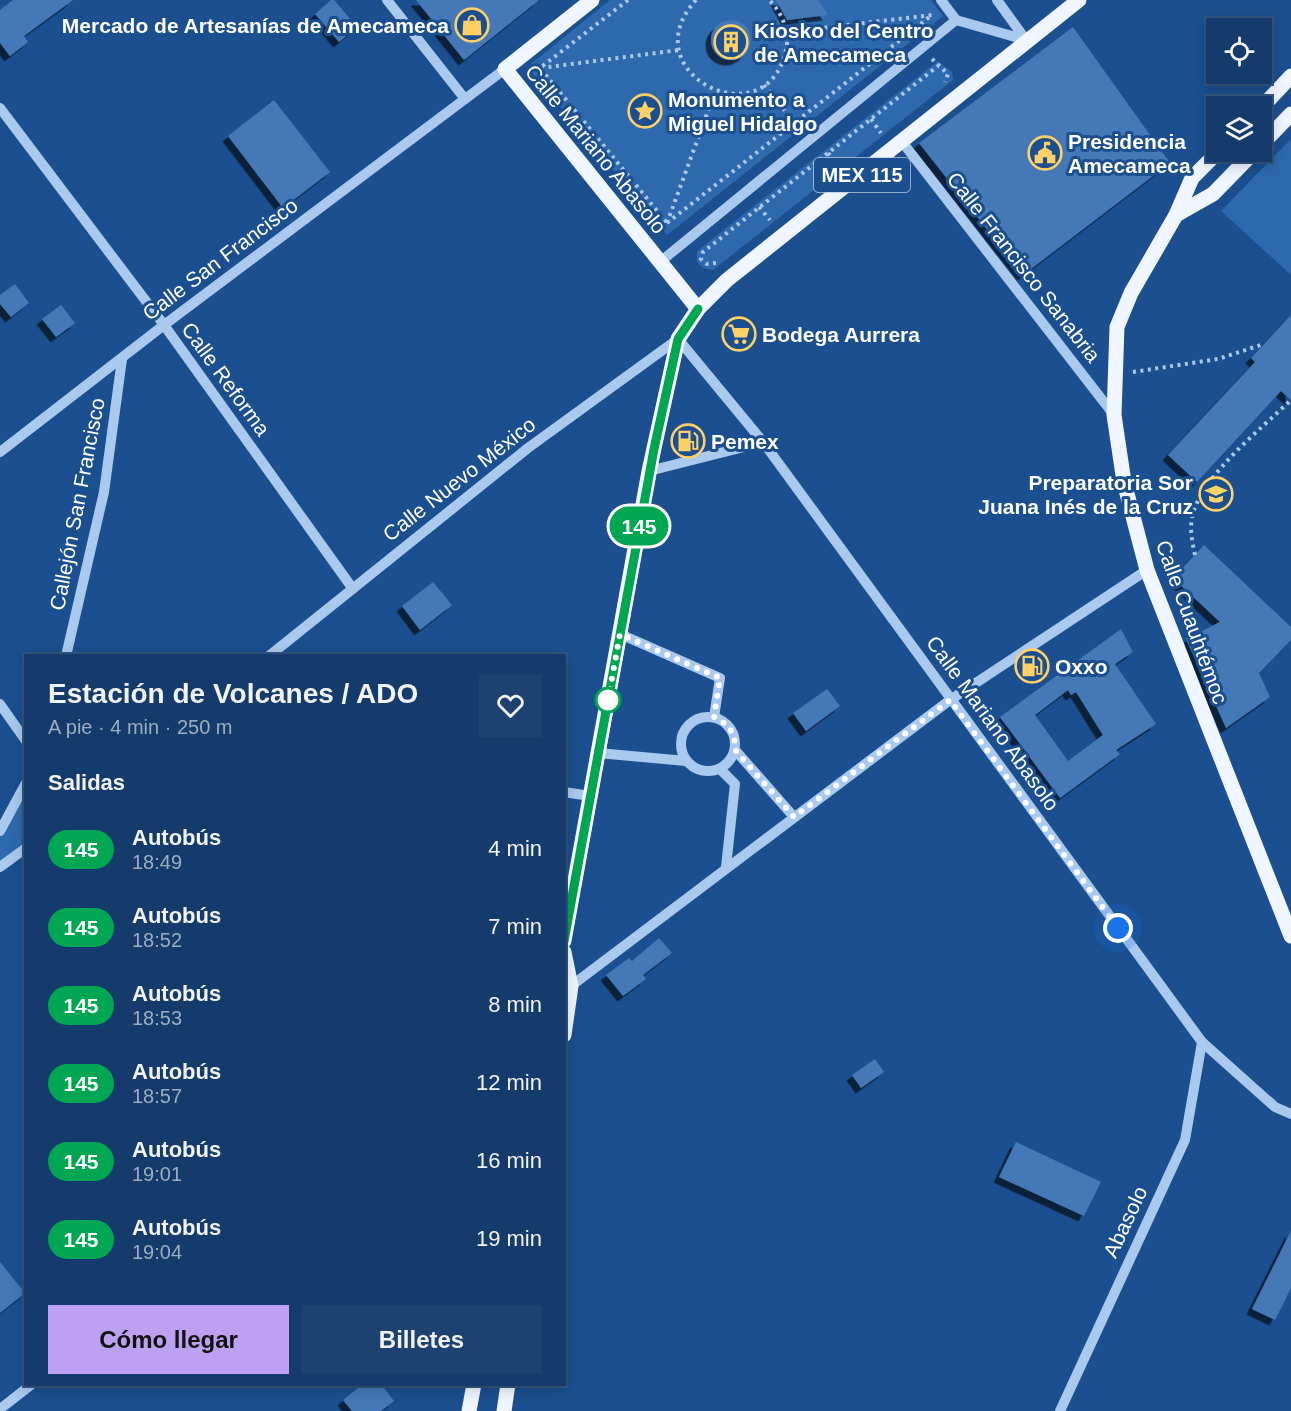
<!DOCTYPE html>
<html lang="es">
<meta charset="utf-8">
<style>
:root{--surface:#143b6b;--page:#1d4271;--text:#f1f3f6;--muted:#9dadc1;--line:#33557e;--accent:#bca0f2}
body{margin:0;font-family:Arial,sans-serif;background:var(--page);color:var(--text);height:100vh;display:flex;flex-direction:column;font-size:22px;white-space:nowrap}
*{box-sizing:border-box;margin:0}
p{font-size:20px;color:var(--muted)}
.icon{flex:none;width:33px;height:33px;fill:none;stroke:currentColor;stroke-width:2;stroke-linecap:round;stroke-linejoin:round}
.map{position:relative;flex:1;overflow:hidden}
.side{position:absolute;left:24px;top:654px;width:542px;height:732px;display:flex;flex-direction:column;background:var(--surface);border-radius:0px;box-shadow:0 3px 15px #0003,0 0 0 2px var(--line)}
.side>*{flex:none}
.badge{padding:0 12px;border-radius:20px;font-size:21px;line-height:39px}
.fabs{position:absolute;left:1206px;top:18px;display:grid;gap:12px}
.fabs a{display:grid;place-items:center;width:66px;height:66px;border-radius:0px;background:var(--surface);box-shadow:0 3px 15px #0003,0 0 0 2px var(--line);font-size:30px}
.you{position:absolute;width:30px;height:30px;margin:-15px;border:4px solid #fff;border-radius:50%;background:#1a73e8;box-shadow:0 0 0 9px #1a73e833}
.map>.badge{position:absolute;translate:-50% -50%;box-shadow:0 0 0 3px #fff}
h2{padding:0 24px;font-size:22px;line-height:54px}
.round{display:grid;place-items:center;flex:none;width:63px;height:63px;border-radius:0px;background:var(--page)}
.summary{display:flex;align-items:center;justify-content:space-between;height:102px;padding:0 24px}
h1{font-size:28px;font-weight:700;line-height:45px}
.button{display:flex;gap:12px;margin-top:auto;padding:12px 24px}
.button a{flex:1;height:69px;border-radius:0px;background:var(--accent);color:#111;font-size:24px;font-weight:700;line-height:69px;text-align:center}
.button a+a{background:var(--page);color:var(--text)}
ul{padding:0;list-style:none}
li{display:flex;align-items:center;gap:18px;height:78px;padding:0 24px}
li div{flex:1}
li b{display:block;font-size:22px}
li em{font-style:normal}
li .badge{min-width:66px;font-weight:700;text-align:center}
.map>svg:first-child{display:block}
.green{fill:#2e69ad}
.building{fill:#4478b7;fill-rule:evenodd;filter:url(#shadow)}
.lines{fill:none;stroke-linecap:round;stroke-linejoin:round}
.path{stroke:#a9c9ee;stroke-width:4;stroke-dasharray:3 4.5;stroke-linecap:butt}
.minor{stroke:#a9c9ee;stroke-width:10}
.major{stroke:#f0f6ff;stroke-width:15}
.line-casing{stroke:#fff;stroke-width:14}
.line{stroke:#00a651;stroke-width:9}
.walk{stroke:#fff;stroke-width:6;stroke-dasharray:0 10.8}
.stop-dot{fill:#fff;stroke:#00a651;stroke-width:3}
.labels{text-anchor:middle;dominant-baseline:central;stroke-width:6;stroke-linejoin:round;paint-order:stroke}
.shield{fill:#1b4f8f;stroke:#bbcadd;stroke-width:1.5}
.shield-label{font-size:20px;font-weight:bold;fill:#fff}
.poi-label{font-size:21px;font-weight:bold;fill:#fff;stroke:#1b4f8f;text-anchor:start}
.street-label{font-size:21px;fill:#fff;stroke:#1b4f8f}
</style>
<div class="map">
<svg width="1291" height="1411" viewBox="0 0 1291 1411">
<defs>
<filter id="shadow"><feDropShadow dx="-5.5" dy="5.5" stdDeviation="0" flood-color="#0009"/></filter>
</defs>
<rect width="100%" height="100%" fill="#1b4f8f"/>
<g class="green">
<path d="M610,0H931L943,16L667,235L527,67Z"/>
<path d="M938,61L952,72L953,80L713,270L703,268L697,262V251Z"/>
<path d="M1291,139V275L1221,211Z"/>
<path d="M25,792V843L0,864V837Z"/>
</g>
<g class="building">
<path d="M13,0H73L24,36L28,42L10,56L0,43V10Z"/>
<path d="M331,0H334L357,27L339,42L315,14Z"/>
<path d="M416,0H539L464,60Z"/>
<path d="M776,0H818L828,15L787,20Z"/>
<circle cx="731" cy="40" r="20"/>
<path d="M1073,27L1170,163L1023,275L919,143Z"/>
<path d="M274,100L330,172L283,208L228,136Z"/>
<path d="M15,284L29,303L11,317L0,304V295Z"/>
<path d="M61,305L75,323L56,337L42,319Z"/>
<path d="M1291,315V400L1281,391L1197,482L1168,455L1255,362L1251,358Z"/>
<path d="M1204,545L1291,627V640L1259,673L1270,697L1226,728L1186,639L1220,622L1173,578Z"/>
<path d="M433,582L452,605L420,630L402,606Z"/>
<path d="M1121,629L1133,652L1115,664L1156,724L1116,750L1120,754L1060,798L1000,717ZM1068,690L1071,695L1076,692L1103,735L1068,761L1035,715Z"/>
<path d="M827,689L840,706L806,731L793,713Z"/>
<path d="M659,938L672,953L643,975L646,979L623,996L606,975L629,958L632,961Z"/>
<path d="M875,1059L884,1072L861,1088L852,1075Z"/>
<path d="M1016,1142L1101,1182L1084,1216L999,1177Z"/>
<path d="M1291,1231V1288L1275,1320L1252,1309Z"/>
<path d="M0,1262L25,1293L0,1313Z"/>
<path d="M363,1384H381L394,1401L381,1411H352L343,1400Z"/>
</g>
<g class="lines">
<g class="path">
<path d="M628,0L540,68L667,223"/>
<path d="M696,0C629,73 767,141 786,50C790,32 782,12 769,0"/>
<path d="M787,32L932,15"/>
<path d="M932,59L948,74L945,82"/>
<path d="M541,68L679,50"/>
<path d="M764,85L799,128"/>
<path d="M871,119L881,133"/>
<path d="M828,153L839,166"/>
<path d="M759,207L770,220"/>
<path d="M667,223L932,15"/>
<path d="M667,223L715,92"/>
<path d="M716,263L707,264L701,259L703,252L938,66"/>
<path d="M1133,372L1218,359L1264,344"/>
<path d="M1195,555C1192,540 1189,528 1193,513C1206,472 1260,430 1291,400"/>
</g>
<g class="minor">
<path d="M387,0L465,99"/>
<path d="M941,0L956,20L1026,40"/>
<path d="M997,0L1026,40"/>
<path d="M0,108L164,325L353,589"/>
<path d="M903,143L1114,415"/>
<path d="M660,262L956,20"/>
<path d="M0,452L164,325L505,69"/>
<path d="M649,471L763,442"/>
<path d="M620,634L720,678L714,717"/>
<path d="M66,656L104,492L122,359"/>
<path d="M269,656L528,448L678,339L763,442L1202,1042L1275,1107L1291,1114"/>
<path d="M0,704L26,741"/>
<circle cx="708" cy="744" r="27"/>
<path d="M735,750L794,817"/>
<path d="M598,753L686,761"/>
<path d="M720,769L735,784L726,867"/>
<path d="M564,792L590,796"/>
<path d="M0,831L26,783"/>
<path d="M0,867L26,848"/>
<path d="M565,987L571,986L950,700L1147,570"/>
<path d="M0,1409L32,1384"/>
<path d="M1060,1411L1185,1140L1202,1042"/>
</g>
<g class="major">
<path d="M592,0L505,69L698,309"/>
<path d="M1262,107L1291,76"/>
<path d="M1262,144L1291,114"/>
<path d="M1218,152L1192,178L1176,215L1131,293L1117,327L1114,415L1124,482L1147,570L1291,936"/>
<path d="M1176,215L1213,194L1254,152"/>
<path d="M564,941L649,471L678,339L698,309L727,280L1079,0"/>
<path d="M564,952L571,986L564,1035"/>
<path d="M469,1411L474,1384"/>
<path d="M504,1411L508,1384"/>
</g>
</g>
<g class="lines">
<g class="line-casing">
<path id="line" d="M564,941L654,449L678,339L698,309"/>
</g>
<use href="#line" class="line"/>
<path class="walk" d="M608,700L620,634L720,678L714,717C729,724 736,734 735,750L794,817L950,700L1118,928"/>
</g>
<defs>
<g id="shop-ring" transform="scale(1.725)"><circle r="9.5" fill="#1b4f8f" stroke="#ffd166" stroke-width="1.5"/><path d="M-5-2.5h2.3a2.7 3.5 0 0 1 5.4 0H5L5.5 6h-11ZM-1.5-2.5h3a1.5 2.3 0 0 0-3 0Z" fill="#ffd166"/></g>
<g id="building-ring" transform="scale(1.725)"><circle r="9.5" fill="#1b4f8f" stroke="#ffd166" stroke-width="1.5"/><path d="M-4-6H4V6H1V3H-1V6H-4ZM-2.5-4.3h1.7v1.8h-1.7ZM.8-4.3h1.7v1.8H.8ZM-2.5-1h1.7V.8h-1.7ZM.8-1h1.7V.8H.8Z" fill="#ffd166"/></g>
<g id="sight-ring" transform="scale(1.725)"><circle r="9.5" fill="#1b4f8f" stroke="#ffd166" stroke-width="1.5"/><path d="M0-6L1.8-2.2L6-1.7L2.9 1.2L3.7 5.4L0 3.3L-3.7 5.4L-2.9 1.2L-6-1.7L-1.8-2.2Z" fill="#ffd166"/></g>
<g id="civic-ring" transform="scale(1.725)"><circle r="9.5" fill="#1b4f8f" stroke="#ffd166" stroke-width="1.5"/><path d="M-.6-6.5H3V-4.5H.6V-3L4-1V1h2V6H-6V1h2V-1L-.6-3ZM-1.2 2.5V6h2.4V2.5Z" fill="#ffd166"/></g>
<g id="supermarket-ring" transform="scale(1.725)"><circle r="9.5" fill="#1b4f8f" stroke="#ffd166" stroke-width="1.5"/><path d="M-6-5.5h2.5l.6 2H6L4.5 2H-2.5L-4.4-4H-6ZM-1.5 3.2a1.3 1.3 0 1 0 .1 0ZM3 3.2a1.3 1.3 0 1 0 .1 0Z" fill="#ffd166"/></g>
<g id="fuel-ring" transform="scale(1.725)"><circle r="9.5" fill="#1b4f8f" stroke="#ffd166" stroke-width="1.5"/><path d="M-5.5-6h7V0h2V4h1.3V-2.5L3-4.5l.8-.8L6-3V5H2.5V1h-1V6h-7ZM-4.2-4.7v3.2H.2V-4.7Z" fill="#ffd166"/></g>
<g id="school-ring" transform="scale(1.725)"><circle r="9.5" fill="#1b4f8f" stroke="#ffd166" stroke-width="1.5"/><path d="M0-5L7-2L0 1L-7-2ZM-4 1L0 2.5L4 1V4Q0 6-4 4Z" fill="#ffd166"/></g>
</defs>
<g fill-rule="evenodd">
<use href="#shop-ring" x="472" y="25"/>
<use href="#building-ring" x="731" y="42"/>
<use href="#sight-ring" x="645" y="111"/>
<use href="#civic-ring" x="1045" y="153"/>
<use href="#supermarket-ring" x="739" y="334"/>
<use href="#fuel-ring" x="688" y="441"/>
<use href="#school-ring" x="1216" y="494"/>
<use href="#fuel-ring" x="1032" y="666"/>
</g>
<circle class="stop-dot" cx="608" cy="700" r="12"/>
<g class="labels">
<rect class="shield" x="814" y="158" width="96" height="34" rx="4.5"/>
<g class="shield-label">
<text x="862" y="175">MEX 115</text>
</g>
<g class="poi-label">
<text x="449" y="25" text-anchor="end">Mercado de Artesanías de Amecameca</text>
<text x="754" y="30">Kiosko del Centro<tspan x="754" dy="24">de Amecameca</tspan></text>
<text x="668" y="99">Monumento a<tspan x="668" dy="24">Miguel Hidalgo</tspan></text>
<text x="1068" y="141">Presidencia<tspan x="1068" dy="24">Amecameca</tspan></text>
<text x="762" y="334">Bodega Aurrera</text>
<text x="711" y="441">Pemex</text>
<text x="1193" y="482" text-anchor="end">Preparatoria Sor<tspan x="1193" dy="24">Juana Inés de la Cruz</tspan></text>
<text x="1055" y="666">Oxxo</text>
</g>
<g class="street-label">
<text transform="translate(596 149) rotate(51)">Calle Mariano Abasolo</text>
<text transform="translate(220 259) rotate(-37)">Calle San Francisco</text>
<text transform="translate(1024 267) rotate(52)">Calle Francisco Sanabria</text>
<text transform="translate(226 379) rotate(54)">Calle Reforma</text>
<text transform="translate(459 479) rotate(-38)">Calle Nuevo México</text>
<text transform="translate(77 504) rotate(-79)">Callejón San Francisco</text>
<text transform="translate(1192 622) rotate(70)">Calle Cuauhtémoc</text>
<text transform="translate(993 723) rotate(54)">Calle Mariano Abasolo</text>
<text transform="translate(1125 1222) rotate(-65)">Abasolo</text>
</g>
</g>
</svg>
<div class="fabs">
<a><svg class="icon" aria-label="locate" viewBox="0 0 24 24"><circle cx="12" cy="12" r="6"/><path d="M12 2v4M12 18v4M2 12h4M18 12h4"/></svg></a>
<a><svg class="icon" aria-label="layers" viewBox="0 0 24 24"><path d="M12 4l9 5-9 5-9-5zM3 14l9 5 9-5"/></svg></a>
</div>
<div class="you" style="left:1118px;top:928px"></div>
<b class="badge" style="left:639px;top:526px;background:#00a651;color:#fff">145</b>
<section class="side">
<div class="summary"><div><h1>Estación de Volcanes / ADO</h1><p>A pie · 4 min · 250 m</p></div><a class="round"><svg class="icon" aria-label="heart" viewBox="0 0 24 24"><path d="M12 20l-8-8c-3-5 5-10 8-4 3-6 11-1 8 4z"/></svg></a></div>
<h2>Salidas</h2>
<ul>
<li><span class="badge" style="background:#00a651;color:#fff">145</span><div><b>Autobús</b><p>18:49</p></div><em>4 min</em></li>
<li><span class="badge" style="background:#00a651;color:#fff">145</span><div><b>Autobús</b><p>18:52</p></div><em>7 min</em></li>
<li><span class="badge" style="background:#00a651;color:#fff">145</span><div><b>Autobús</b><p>18:53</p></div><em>8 min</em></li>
<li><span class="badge" style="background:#00a651;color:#fff">145</span><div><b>Autobús</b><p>18:57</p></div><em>12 min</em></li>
<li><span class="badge" style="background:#00a651;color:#fff">145</span><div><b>Autobús</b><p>19:01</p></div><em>16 min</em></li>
<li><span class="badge" style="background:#00a651;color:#fff">145</span><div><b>Autobús</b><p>19:04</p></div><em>19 min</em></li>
</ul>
<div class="button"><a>Cómo llegar</a><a>Billetes</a></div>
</section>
</div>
